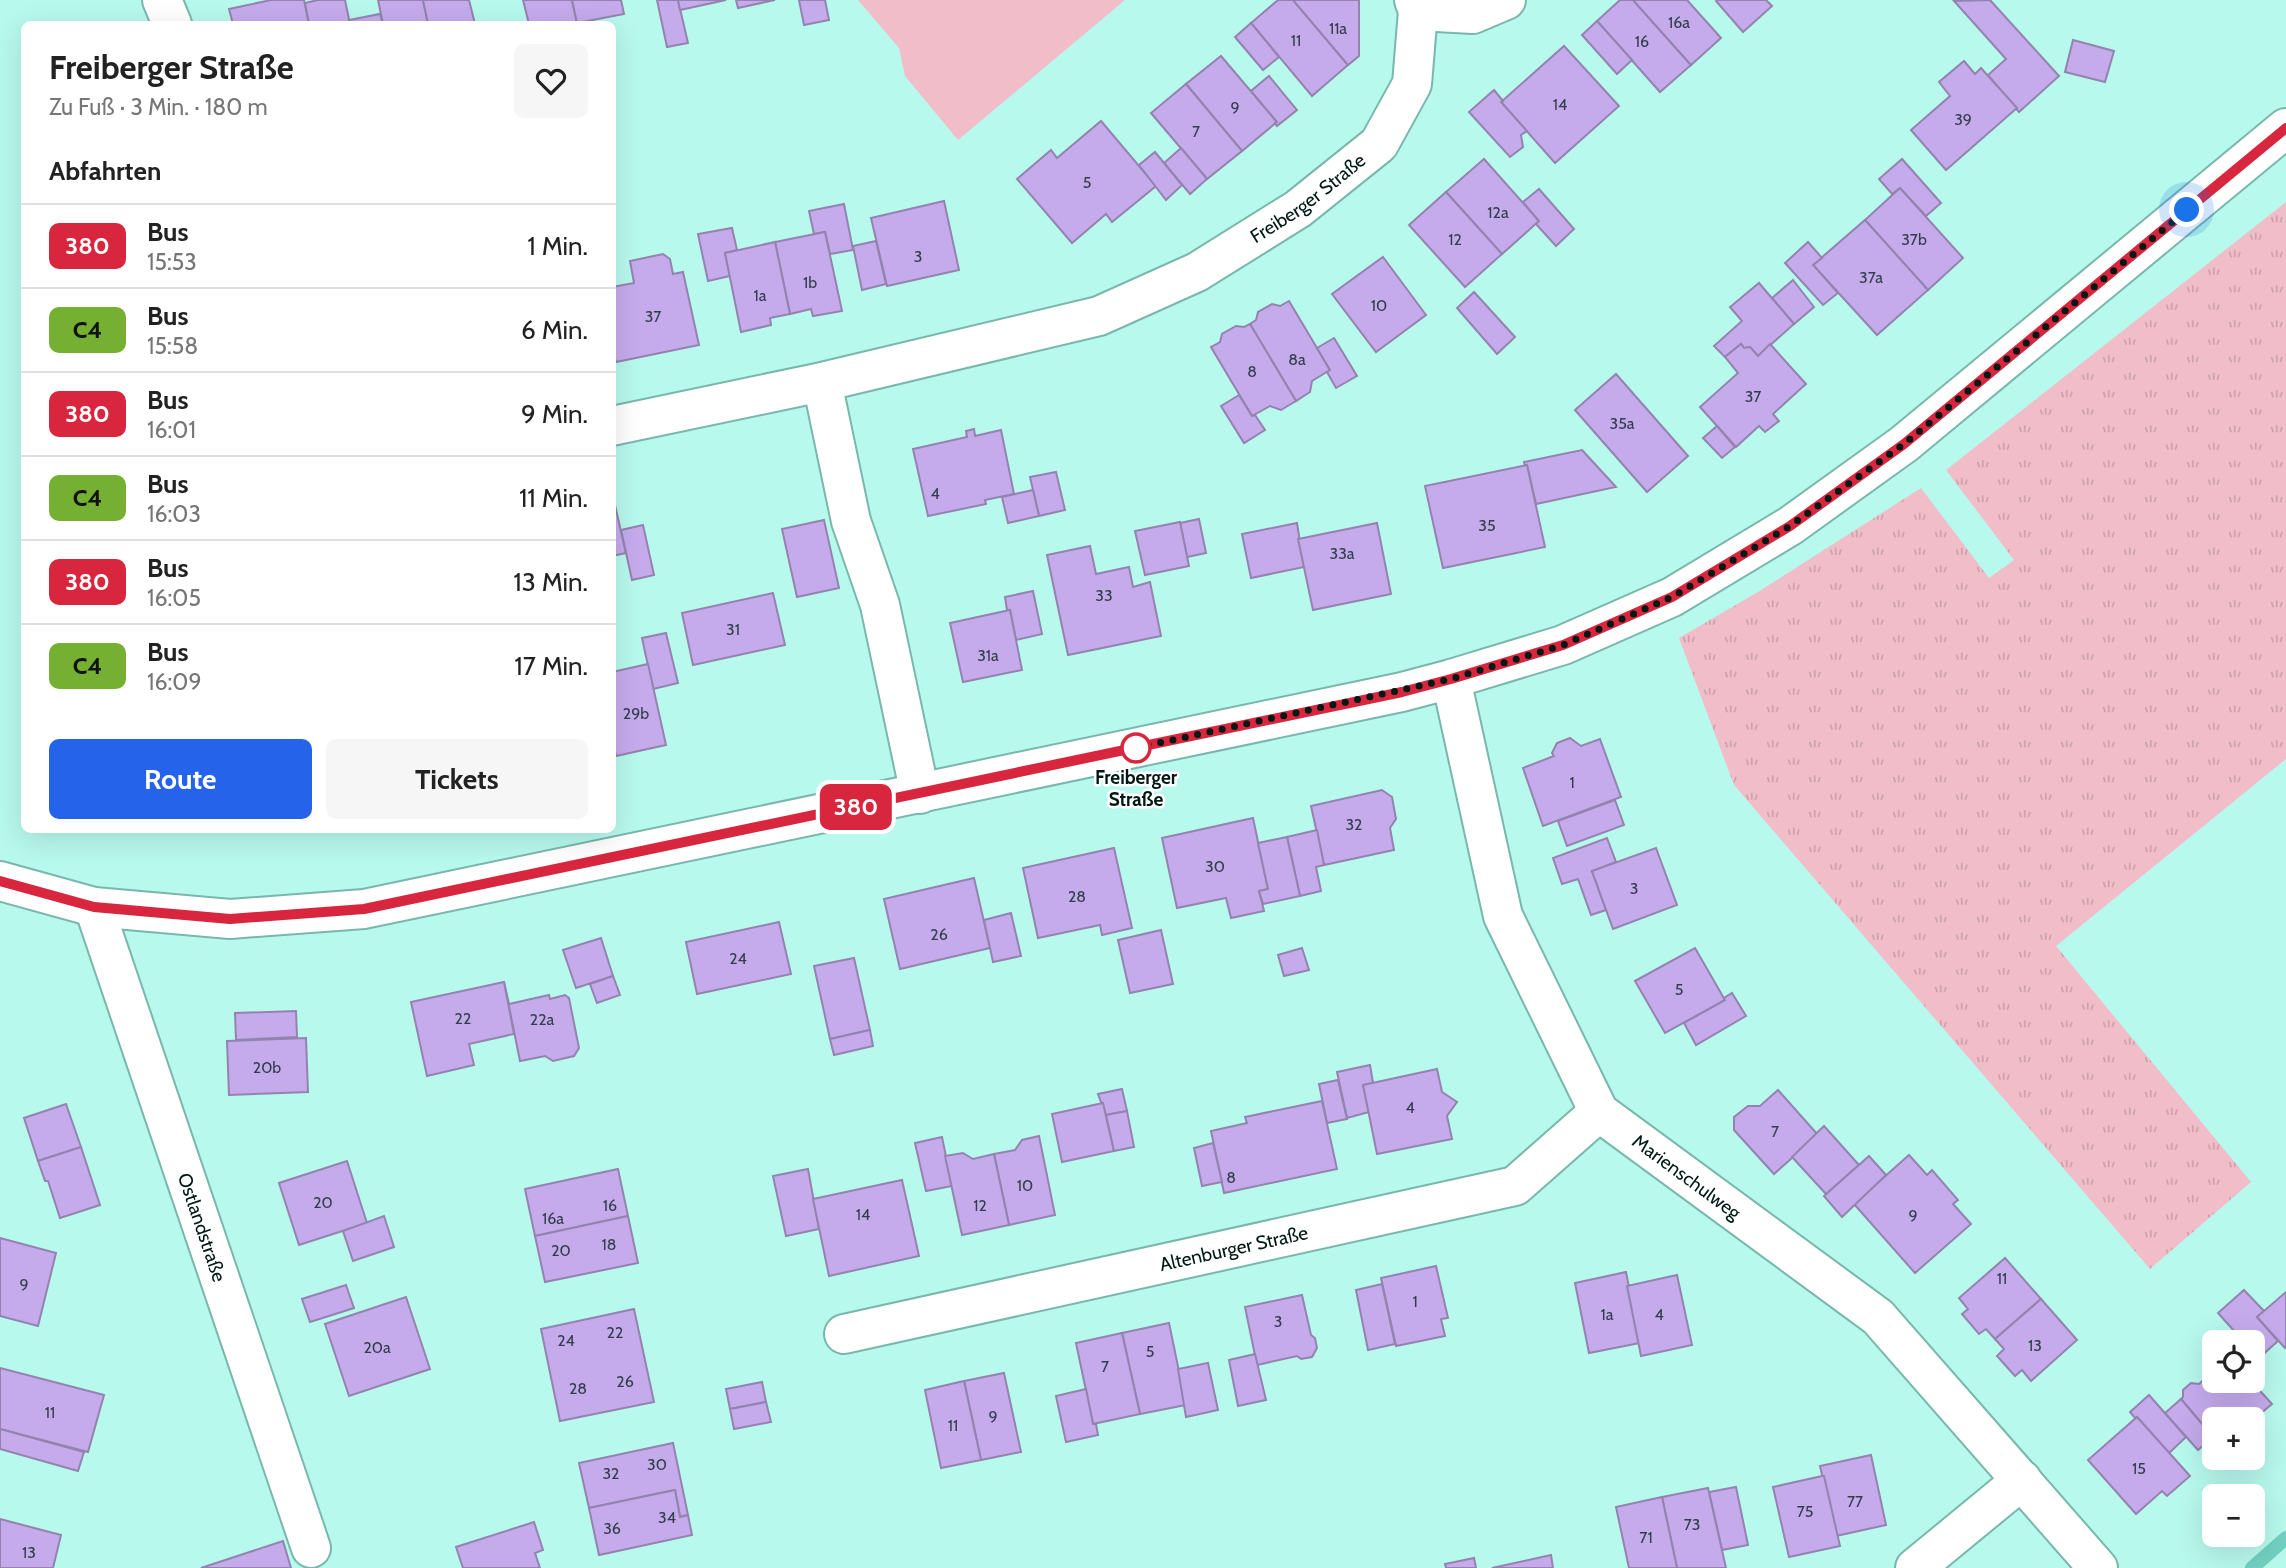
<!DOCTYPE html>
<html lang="de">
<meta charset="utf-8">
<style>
:root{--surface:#fff;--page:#f6f6f6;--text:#222;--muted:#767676;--line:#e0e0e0;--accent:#2563eb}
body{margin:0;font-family:Cabin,sans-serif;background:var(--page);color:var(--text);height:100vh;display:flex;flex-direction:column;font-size:26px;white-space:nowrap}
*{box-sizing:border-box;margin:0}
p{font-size:23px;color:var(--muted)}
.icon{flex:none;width:38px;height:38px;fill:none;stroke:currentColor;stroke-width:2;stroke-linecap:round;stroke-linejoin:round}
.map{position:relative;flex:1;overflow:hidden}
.drawer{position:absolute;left:21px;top:21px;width:595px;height:812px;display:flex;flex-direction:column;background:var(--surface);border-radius:10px;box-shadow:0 7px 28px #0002}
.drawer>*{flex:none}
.badge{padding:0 14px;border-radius:10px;font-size:24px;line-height:46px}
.tools{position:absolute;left:2202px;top:1330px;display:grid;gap:14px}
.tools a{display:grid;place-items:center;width:63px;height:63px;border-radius:10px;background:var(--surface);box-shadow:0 7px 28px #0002;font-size:35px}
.you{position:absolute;width:35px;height:35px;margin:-18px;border:5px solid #fff;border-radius:50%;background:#1a73e8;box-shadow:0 0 0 10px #1a73e833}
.map>.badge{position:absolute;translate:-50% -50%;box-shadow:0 0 0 4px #fff}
h2{padding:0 28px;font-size:26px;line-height:63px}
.round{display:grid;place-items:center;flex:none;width:74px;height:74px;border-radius:10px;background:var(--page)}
.headline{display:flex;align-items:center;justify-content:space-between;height:119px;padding:0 28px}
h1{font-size:33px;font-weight:700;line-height:52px}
.primary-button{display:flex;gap:14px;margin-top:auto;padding:14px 28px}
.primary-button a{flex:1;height:80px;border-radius:10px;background:var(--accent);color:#fff;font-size:28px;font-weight:700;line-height:80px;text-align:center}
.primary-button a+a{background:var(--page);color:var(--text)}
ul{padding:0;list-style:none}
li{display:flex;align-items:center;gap:21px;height:84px;padding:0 28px;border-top:2px solid var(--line)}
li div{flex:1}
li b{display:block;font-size:26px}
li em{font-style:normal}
li .badge{min-width:77px;font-weight:700;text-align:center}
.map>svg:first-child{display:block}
.grass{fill:url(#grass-tufts)}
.park{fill:#f1bdc9}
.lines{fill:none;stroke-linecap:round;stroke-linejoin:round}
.stream{stroke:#71d1c2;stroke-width:14}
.building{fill:#c5abec;stroke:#9483ae;stroke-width:2}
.minor-casing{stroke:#79b7ad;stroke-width:42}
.minor{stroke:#fff;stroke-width:38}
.line-casing{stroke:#fff;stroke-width:16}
.line{stroke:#d7263d;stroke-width:10}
.walk{stroke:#011915;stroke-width:7;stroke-dasharray:0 12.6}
.stop-dot{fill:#fff;stroke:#d7263d;stroke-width:3.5}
.labels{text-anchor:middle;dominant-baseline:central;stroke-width:5;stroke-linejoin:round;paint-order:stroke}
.number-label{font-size:16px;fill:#323e4b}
.street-label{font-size:19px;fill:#011915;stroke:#fff}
.stop-label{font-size:19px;font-weight:bold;fill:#011915;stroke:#fff}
</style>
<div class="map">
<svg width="2286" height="1568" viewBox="0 0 2286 1568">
<defs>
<pattern id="grass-tufts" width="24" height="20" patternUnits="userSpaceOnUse" patternTransform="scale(1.75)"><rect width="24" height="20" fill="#f1bdc9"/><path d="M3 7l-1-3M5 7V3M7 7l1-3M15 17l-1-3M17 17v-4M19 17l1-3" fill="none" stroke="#cda2ac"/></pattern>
</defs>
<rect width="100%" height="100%" fill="#b8f9ed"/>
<path class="grass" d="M2286,202V759L2056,946L2251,1182L2150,1269L1734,785L1679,638L1758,592L1921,488L1989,578L2014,560L1946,470Z"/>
<path class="park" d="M858,0H1125L958,140L905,76L899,48Z"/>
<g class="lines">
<path class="stream" d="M2252,1568L2286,1538"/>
</g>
<g class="building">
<path d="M271,0H304L309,24H233L229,9Z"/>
<path d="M318,0H345L350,24H309L305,3Z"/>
<path d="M378,0H423L428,24H383Z"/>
<path d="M423,0H469L475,24H428Z"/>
<path d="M523,0H572L577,23L529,24Z"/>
<path d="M572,0H621L624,14L577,23Z"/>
<path d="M657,0H678L688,43L667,47Z"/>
<path d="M678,0H726L680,10Z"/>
<path d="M736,0H775L738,8Z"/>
<path d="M799,0H825L829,20L804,25Z"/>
<path d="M1278,0H1293L1348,65L1312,96L1251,23Z"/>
<path d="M1293,0H1359V56L1348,65Z"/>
<path d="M1620,0H1633L1691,65L1660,92L1597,21Z"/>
<path d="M1633,0H1687L1721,38L1691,65Z"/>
<path d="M1717,0H1766L1772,6L1743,32L1716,1Z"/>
<path d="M1990,0L2059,76L2019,112L1988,75L2006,59L1954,1Z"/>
<path d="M380,14L383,24H350L349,20Z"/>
<path d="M1597,21L1632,60L1617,74L1582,35Z"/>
<path d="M1251,23L1279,57L1263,70L1235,37Z"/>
<path d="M2073,40L2114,51L2105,82L2065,72Z"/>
<path d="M1564,46L1619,106L1555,163L1501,102Z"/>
<path d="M1221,56L1277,122L1242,151L1186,84Z"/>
<path d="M1964,61L1975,74L1981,68L2017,108L1946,170L1911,130L1950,96L1939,82Z"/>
<path d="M1269,76L1297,110L1277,126L1275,123L1277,122L1251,91Z"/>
<path d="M1186,84L1242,151L1207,179L1151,113Z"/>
<path d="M1494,90L1503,101L1501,102L1527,131L1521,135L1523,147L1510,157L1469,112Z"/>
<path d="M1101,121L1156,186L1112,222L1106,214L1072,243L1017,179L1051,150L1057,158Z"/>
<path d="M1181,148L1207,179L1190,194L1164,163Z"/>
<path d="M1155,152L1182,185L1166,200L1139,165Z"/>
<path d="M1484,159L1539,221L1502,254L1446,192Z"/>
<path d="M1902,159L1941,203L1926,216L1900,188L1892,194L1879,179Z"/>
<path d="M1900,188L1963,258L1928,290L1865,220Z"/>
<path d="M1539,189L1574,229L1556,246L1536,224L1539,221L1523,202Z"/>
<path d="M1446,192L1502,254L1465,287L1409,225Z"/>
<path d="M944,201L959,270L887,286L871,218Z"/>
<path d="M844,204L853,250L830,254L825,232L814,234L809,211Z"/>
<path d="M1865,220L1928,290L1877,335L1813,265Z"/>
<path d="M732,228L737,250L725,253L730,276L708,281L698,234Z"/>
<path d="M825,232L842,311L813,316L811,309L790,314L775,242Z"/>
<path d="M876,241L886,284L862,290L853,246Z"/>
<path d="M775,242L790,314L770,318L771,325L741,332L725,253Z"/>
<path d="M1808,242L1822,258L1813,265L1838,293L1823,305L1785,263Z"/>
<path d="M663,254L670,259L673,274L683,272L699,345L616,362L612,348V287L634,283L630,261Z"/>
<path d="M1383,257L1426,315L1376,352L1332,294Z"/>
<path d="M1793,280L1814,307L1794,324L1772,298Z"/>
<path d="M1759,283L1794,324L1758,356L1750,347L1744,348L1741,344L1725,357L1714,346L1742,321L1730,307Z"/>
<path d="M1474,292L1515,337L1497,354L1457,308Z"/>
<path d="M1289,301L1330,370L1312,381L1310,392L1296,401L1250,324L1256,320L1258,312L1272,304L1280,306Z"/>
<path d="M1250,324L1296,401L1281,410L1270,406L1252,416L1211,347L1220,342L1222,334L1236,326L1244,327Z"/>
<path d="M1334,338L1357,376L1336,388L1327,372L1330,370L1317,348Z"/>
<path d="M1741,344L1744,348L1750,347L1758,356L1770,344L1806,384L1773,414L1779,421L1765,432L1759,426L1736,447L1700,407L1738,373L1725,357Z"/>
<path d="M1616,374L1688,456L1647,492L1575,410Z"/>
<path d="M1239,395L1252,416L1255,415L1265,430L1244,443L1221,406Z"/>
<path d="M1717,426L1735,447L1722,458L1703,438Z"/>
<path d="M974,429L975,436L1001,430L1014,494L985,500L986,504L928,516L913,449L967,437L966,431Z"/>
<path d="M1582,450L1616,487L1536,504L1527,465L1525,466L1524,462Z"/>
<path d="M1527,465L1545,547L1443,568L1425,486Z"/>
<path d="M1056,472L1065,510L1039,516L1030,477Z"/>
<path d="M1033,490L1039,516L1008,523L1002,497Z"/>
<path d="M612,492L626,553L612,556Z"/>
<path d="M1199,519L1206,553L1187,557L1180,523Z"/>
<path d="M824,520L839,588L797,597L782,529Z"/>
<path d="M1180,522L1189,566L1145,575L1135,531Z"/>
<path d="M1297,523L1304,567L1251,578L1242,534Z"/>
<path d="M1377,523L1391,594L1313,610L1298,539Z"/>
<path d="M643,525L654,575L632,580L621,530Z"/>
<path d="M1090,546L1096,574L1129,567L1133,587L1150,582L1161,636L1068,655L1047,555Z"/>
<path d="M1033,591L1042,634L1016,640L1010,610H1007L1005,597Z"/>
<path d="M773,593L785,645L693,665L682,613Z"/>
<path d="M1010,610L1022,670L963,682L950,623Z"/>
<path d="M666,633L678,683L653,689L642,638Z"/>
<path d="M648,664L666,745L616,756L612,738V672Z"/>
<path d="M1570,738L1581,746L1600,739L1621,797L1543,826L1523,768L1554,756L1552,753L1557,743Z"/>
<path d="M1382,790L1392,797L1396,819L1390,828L1394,850L1324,865L1311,806Z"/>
<path d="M1615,800L1624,825L1567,846L1558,821Z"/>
<path d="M1253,818L1268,889L1259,891L1264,911L1231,918L1226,898L1177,908L1162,838Z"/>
<path d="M1317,830L1324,865L1316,867L1321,891L1300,896L1287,837Z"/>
<path d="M1287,837L1300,896L1263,904L1259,891L1268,889L1258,843Z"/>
<path d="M1607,838L1616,862L1592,871L1606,910L1591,915L1578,879L1562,884L1553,858Z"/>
<path d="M1114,848L1132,928L1102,935L1100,925L1038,938L1023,868Z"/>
<path d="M1656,848L1677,905L1613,929L1592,871Z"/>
<path d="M974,878L990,948L900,969L884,899Z"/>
<path d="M1011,913L1021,956L993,962L984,920Z"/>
<path d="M779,922L791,974L697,994L686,942Z"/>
<path d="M1161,930L1173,984L1130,993L1118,940Z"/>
<path d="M601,938L613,976L576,988L563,950Z"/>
<path d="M1302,948L1309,970L1284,976L1278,955Z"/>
<path d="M1695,948L1725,1000L1665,1033L1635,981Z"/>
<path d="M854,958L870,1030L830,1039L814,966Z"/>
<path d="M613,976L620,995L597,1003L590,984Z"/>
<path d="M504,982L509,1004L549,995L550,999L565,995L569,998L579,1048L574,1056L553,1061L545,1056L520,1061Z"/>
<path d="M504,982L514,1034L469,1044L474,1065L427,1076L411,1002Z"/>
<path d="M1732,993L1746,1016L1696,1045L1684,1023L1725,1000L1724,998Z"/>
<path d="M296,1011L297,1037L236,1040L235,1013Z"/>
<path d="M870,1030L873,1046L834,1055L830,1039Z"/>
<path d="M306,1038L308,1092L229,1095L227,1041Z"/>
<path d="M1370,1065L1373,1083L1363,1085L1369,1112L1347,1118L1337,1072Z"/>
<path d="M1437,1069L1442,1092L1457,1102L1447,1116L1452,1139L1377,1154L1363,1085Z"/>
<path d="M1338,1080L1347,1119L1327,1123L1319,1084Z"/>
<path d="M1122,1089L1127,1111L1106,1115L1098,1094Z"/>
<path d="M1778,1090L1818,1135L1774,1174L1734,1130V1117L1748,1106H1760Z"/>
<path d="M1322,1101L1337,1169L1224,1193L1211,1131L1247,1123L1245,1117Z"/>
<path d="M1103,1103L1114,1151L1062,1162L1052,1114Z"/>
<path d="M66,1104L81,1147L38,1161L24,1118Z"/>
<path d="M1127,1111L1134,1147L1114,1151L1106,1115Z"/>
<path d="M1824,1126L1859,1165L1826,1194L1792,1157Z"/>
<path d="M1039,1136L1055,1215L1009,1225L994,1154L1015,1150L1022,1140Z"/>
<path d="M942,1137L952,1186L926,1191L915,1143Z"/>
<path d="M1213,1143L1222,1182L1202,1186L1194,1148Z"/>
<path d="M81,1147L100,1205L60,1218L48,1181H45L38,1161Z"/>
<path d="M963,1153L973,1159L994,1154L1009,1225L962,1235L945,1156Z"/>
<path d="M1909,1155L1927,1175L1932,1170L1958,1200L1953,1204L1971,1224L1915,1273L1854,1204Z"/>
<path d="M1869,1156L1886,1175L1842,1217L1824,1196Z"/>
<path d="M347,1161L367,1223L299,1245L279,1183Z"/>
<path d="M618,1169L628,1216L535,1236L525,1189Z"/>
<path d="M808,1169L819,1229L786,1236L773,1176Z"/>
<path d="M902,1180L919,1256L829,1276L813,1199Z"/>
<path d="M384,1216L394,1247L353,1261L343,1231Z"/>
<path d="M628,1216L638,1263L545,1282L535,1236Z"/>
<path d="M0,1238L56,1253L38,1326L0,1316Z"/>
<path d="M2005,1258L2041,1299L1995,1339L1986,1329L1979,1334L1962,1314L1968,1309L1959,1298Z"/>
<path d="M1436,1266L1448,1318L1441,1319L1445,1336L1396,1346L1381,1278Z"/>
<path d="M1626,1272L1640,1343L1589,1353L1575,1283Z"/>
<path d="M1677,1275L1692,1345L1641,1356L1627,1286Z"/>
<path d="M1382,1284L1395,1344L1368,1350L1356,1290Z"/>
<path d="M346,1285L354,1308L310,1322L302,1299Z"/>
<path d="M2244,1290L2264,1311L2257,1317L2278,1341L2259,1358L2252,1351V1342H2244L2218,1313Z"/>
<path d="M2286,1292V1347L2285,1348L2257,1317Z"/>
<path d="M1302,1295L1311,1335L1315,1338L1317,1348L1312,1357L1301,1359L1297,1356L1257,1365L1245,1307Z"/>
<path d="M406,1297L430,1369L349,1396L325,1324Z"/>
<path d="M2041,1299L2077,1340L2031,1381L2022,1370L2015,1376L1997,1356L2004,1349L1995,1339Z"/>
<path d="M634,1309L654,1402L560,1421L541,1329Z"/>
<path d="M1169,1323L1186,1405L1140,1414L1122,1333Z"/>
<path d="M1122,1333L1140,1414L1093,1424L1076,1343Z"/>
<path d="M1255,1354L1266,1400L1238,1406L1229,1360Z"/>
<path d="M1208,1363L1218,1410L1186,1417L1178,1369Z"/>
<path d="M0,1368L104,1395L88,1452L0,1429Z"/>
<path d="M2214,1370V1381H2251L2272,1404L2252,1421V1419H2214V1438L2181,1399L2183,1397V1390L2191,1383L2199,1384Z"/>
<path d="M1004,1373L1021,1452L981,1460L964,1381Z"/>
<path d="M964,1381L981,1460L941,1468L925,1390Z"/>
<path d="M762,1382L766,1402L730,1409L726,1389Z"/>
<path d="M1086,1389L1093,1424H1096L1098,1435L1066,1442L1056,1396Z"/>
<path d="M2149,1395L2186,1437L2169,1453L2137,1417L2135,1418L2130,1412Z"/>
<path d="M2181,1399L2213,1437L2198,1450L2165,1413Z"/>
<path d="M766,1402L771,1422L734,1429L730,1409Z"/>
<path d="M2137,1417L2190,1476L2167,1496L2162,1491L2136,1514L2088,1460Z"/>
<path d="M0,1429L84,1452L78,1471L0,1449Z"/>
<path d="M673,1443L688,1515L680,1517L675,1490L589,1508L579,1463Z"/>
<path d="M1871,1455L1886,1525L1836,1536L1820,1466Z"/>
<path d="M1822,1476H1824L1840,1546L1789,1557L1773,1487Z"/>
<path d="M1736,1487L1748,1545L1722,1550L1709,1492Z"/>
<path d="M1708,1488L1726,1568H1677L1662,1497Z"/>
<path d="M675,1490L680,1517L688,1515L692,1535L599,1555L589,1508Z"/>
<path d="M1662,1497L1677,1568H1629L1616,1507Z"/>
<path d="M0,1519L61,1535L53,1568H0Z"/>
<path d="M534,1522L543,1550L535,1553L540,1568H463L456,1547Z"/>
<path d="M283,1541L291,1568H201Z"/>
<path d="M1551,1555L1553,1568H1492Z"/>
<path d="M1474,1558L1476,1568H1446L1445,1564Z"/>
</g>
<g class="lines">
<g class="minor-casing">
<g id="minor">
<path d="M162,0L172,24"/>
<path d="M1418,11L1473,14L1506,0"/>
<path d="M822,382L851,521L880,605L920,794"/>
<path id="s1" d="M612,426L822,382L1099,316L1197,272L1298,209L1379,144L1412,84L1418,11L1414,0"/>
<path id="s2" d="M1451,679L1503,916L1599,1112L1878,1317L2098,1568"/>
<path d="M0,881L94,907L230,919L364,909L1402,692L1451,679L1563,645L1672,597L1790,526L1904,444L2286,128"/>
<path id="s3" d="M94,907L311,1548"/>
<path id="s4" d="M844,1334L1515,1186L1599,1112"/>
<path d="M1915,1568L2022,1480"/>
</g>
</g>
<use href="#minor" class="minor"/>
</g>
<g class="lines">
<g class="line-casing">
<path id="line" d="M0,881L94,907L230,919L364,909L1402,692L1451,679L1563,645L1672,597L1790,526L1904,444L2286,128"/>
</g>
<use href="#line" class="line"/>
<path class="walk" d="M1136,748L1451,679L1563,645L1672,597L1790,526L1904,444L2187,210"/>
</g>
<circle class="stop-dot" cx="1136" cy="748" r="14"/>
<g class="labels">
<g class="number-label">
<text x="1679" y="22">16a</text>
<text x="1338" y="28">11a</text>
<text x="1296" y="40">11</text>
<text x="1642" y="41">16</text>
<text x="1560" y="104">14</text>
<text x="1235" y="107">9</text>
<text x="1963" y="119">39</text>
<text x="1196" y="131">7</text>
<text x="1087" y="182">5</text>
<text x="1498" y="212">12a</text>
<text x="1455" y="239">12</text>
<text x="1914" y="239">37b</text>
<text x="918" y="256">3</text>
<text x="1871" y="277">37a</text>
<text x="810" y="282">1b</text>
<text x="760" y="295">1a</text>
<text x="1379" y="305">10</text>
<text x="653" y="316">37</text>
<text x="1297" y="359">8a</text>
<text x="1252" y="371">8</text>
<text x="1753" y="396">37</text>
<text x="1622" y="423">35a</text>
<text x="935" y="493">4</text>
<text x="1487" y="525">35</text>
<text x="1342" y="553">33a</text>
<text x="1104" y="595">33</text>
<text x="733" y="629">31</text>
<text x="988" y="655">31a</text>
<text x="636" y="713">29b</text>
<text x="1572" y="782">1</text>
<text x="1354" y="824">32</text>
<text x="1215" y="866">30</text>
<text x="1634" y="888">3</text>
<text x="1077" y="896">28</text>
<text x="939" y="934">26</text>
<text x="738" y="958">24</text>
<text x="1679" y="989">5</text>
<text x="463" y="1018">22</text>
<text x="542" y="1019">22a</text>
<text x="267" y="1067">20b</text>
<text x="1410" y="1107">4</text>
<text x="1775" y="1131">7</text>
<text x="1231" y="1177">8</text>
<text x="1025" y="1185">10</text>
<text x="323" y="1202">20</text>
<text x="610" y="1205">16</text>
<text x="980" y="1205">12</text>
<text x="863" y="1214">14</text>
<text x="1913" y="1215">9</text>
<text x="553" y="1218">16a</text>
<text x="609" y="1244">18</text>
<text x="561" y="1250">20</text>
<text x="2002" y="1278">11</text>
<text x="24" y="1284">9</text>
<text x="1415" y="1301">1</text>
<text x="1607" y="1314">1a</text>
<text x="1659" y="1314">4</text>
<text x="1278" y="1321">3</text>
<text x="615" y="1332">22</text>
<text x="566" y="1340">24</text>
<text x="2035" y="1345">13</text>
<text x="377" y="1347">20a</text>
<text x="1150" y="1351">5</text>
<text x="1105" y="1366">7</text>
<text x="625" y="1381">26</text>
<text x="578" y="1388">28</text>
<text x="50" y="1412">11</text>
<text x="993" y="1416">9</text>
<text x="953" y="1425">11</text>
<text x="657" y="1464">30</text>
<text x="2139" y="1468">15</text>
<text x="611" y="1473">32</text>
<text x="1855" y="1501">77</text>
<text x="1805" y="1511">75</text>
<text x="667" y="1517">34</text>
<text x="1692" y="1524">73</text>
<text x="612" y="1528">36</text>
<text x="1646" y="1537">71</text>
<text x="29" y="1552">13</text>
</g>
<g class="street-label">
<text stroke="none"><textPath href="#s1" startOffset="740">Freiberger Straße</textPath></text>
<text stroke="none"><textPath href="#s2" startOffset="570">Marienschulweg</textPath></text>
<text stroke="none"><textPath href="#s3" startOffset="338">Ostlandstraße</textPath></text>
<text stroke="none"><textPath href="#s4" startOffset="399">Altenburger Straße</textPath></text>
</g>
<g class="stop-label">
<text x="1136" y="777">Freiberger<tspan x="1136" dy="22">Straße</tspan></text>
</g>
</g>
</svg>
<div class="tools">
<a><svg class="icon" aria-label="locate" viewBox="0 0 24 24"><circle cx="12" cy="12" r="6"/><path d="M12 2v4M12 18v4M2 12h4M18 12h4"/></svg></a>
<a>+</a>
<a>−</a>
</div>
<div class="you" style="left:2187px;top:210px"></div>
<b class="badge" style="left:856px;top:807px;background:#d7263d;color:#fff">380</b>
<section class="drawer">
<div class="headline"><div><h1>Freiberger Straße</h1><p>Zu Fuß · 3 Min. · 180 m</p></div><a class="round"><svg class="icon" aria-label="heart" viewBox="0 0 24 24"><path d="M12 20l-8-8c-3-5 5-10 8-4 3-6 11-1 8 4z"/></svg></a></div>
<h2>Abfahrten</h2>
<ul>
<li><span class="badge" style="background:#d7263d;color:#fff">380</span><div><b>Bus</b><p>15:53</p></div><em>1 Min.</em></li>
<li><span class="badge" style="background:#76b032;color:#111">C4</span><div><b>Bus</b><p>15:58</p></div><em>6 Min.</em></li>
<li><span class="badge" style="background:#d7263d;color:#fff">380</span><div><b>Bus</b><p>16:01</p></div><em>9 Min.</em></li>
<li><span class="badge" style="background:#76b032;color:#111">C4</span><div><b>Bus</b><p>16:03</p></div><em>11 Min.</em></li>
<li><span class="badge" style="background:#d7263d;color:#fff">380</span><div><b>Bus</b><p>16:05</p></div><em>13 Min.</em></li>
<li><span class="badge" style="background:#76b032;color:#111">C4</span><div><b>Bus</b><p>16:09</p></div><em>17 Min.</em></li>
</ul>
<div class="primary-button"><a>Route</a><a>Tickets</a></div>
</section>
</div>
